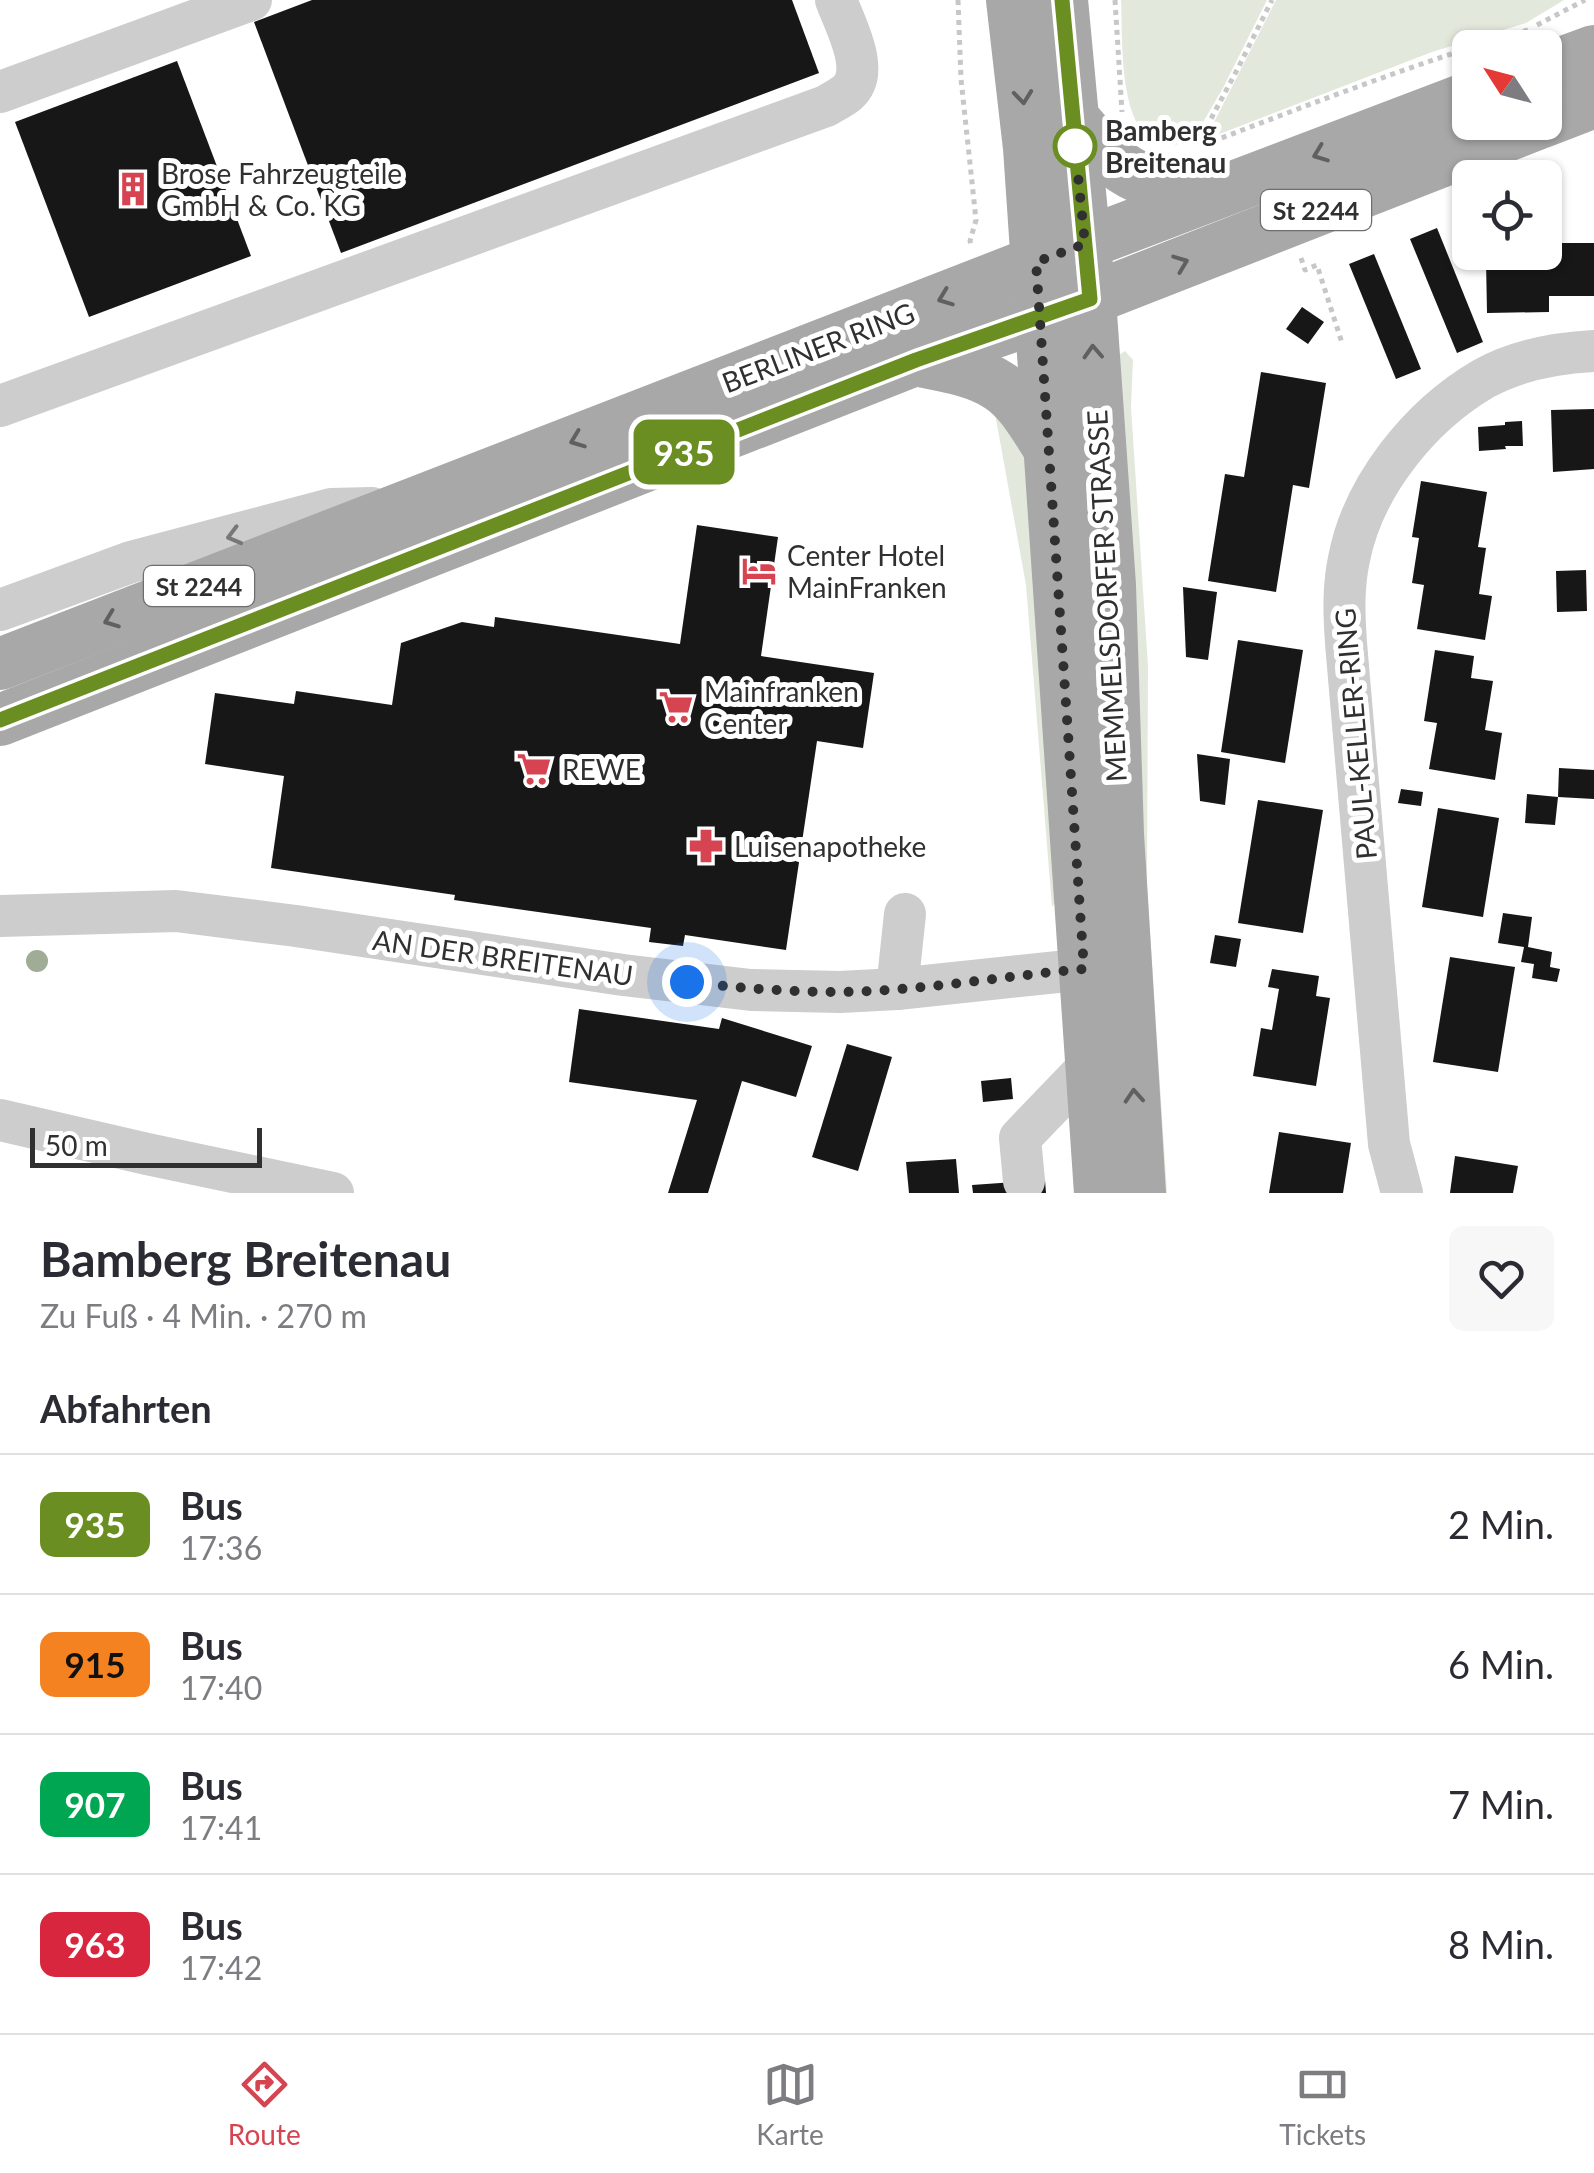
<!DOCTYPE html>
<html lang="de">
<meta charset="utf-8">
<style>
:root{--surface:#fff;--page:#f7f7f7;--text:#2b2b33;--muted:#7c7c81;--line:#e1e1e2;--accent:#d54450}
body{margin:0;font-family:Lato,sans-serif;background:var(--page);color:var(--text);height:100vh;display:flex;flex-direction:column;font-size:38px;white-space:nowrap}
*{box-sizing:border-box;margin:0}
p{font-size:32px;color:var(--muted)}
.icon{flex:none;width:55px;height:55px;fill:none;stroke:currentColor;stroke-width:2;stroke-linecap:round;stroke-linejoin:round}
.map{position:relative;height:1193px;overflow:hidden}
.side{display:flex;flex-direction:column;background:var(--surface);flex:1}
.side>*{flex:none}
.badge{padding:0 20px;border-radius:15px;font-size:35px;line-height:65px}
.needle{width:65px;rotate:306deg}
.fabs{position:absolute;left:1452px;top:30px;display:grid;gap:20px}
.fabs a{display:grid;place-items:center;width:110px;height:110px;border-radius:15px;background:var(--surface);box-shadow:0 2px 8px #0004;font-size:50px}
.scale{position:absolute;left:30px;bottom:25px;width:232px;box-sizing:border-box;padding-left:10px;border:5px solid #303030;border-top:0;font-size:28px;line-height:35px;white-space:nowrap;color:#303030;-webkit-text-stroke:8px #fff;paint-order:stroke}
.you{position:absolute;width:50px;height:50px;margin:-25px;border:8px solid #fff;border-radius:50%;background:#1a73e8;box-shadow:0 0 0 15px #1a73e833}
.map>.badge{position:absolute;translate:-50% -50%;box-shadow:0 0 0 5px #fff}
h2{padding:0 40px;font-size:38px;line-height:90px}
.round{display:grid;place-items:center;flex:none;width:105px;height:105px;border-radius:15px;background:var(--page)}
.summary{display:flex;align-items:center;justify-content:space-between;height:170px;padding:0 40px}
h1{font-size:48px;font-weight:700;line-height:75px}
ul{padding:0;list-style:none}
li{display:flex;align-items:center;gap:30px;height:140px;padding:0 40px;border-top:2px solid var(--line)}
li div{flex:1}
li b{display:block;font-size:38px}
li em{font-style:normal}
li .badge{min-width:110px;font-weight:700;text-align:center}
.dock{display:flex;justify-content:space-around;align-items:center;height:140px;border-top:2px solid var(--line);background:var(--surface);font-size:28px;color:var(--muted)}
.dock a{display:grid;justify-items:center;gap:5px}
.dock .on{color:var(--accent)}
.map>svg:first-child{display:block}
.green{fill:#e3e8dc}
.building{fill:#171717}
.lines{fill:none;stroke-linecap:round;stroke-linejoin:round}
.path{stroke:#c7c7c7;stroke-width:5;stroke-dasharray:5 5;stroke-linecap:butt}
.minor{stroke:#cdcdcd;stroke-width:42}
.major{stroke:#a8a8a8;stroke-width:52}
.tree{fill:#a1ac96}
.oneway{stroke:#606060}
.oneway2{stroke:#777}
.line-casing{stroke:#fff;stroke-width:22}
.line{stroke:#6b8e23;stroke-width:15}
.walk{stroke:#303030;stroke-width:10;stroke-dasharray:0 18}
.stop-dot{fill:#fff;stroke:#6b8e23;stroke-width:5}
.labels{text-anchor:middle;dominant-baseline:central;stroke-width:10;stroke-linejoin:round;paint-order:stroke}
.shield{fill:#fff;stroke:#6e6e6e;stroke-width:2.5}
.shield-label{font-size:25px;font-weight:bold;fill:#303030}
.stop-label{font-size:28px;font-weight:bold;fill:#303030;stroke:#fff;text-anchor:start}
.poi-label{font-size:28px;fill:#303030;stroke:#fff;text-anchor:start}
.street-label{font-size:28px;fill:#303030;stroke:#fff}
</style>
<div class="map">
<svg width="1594" height="1193" viewBox="0 0 1594 1193">
<rect width="100%" height="100%" fill="#fff"/>
<g class="green">
<path d="M1121,0H1267L1223,88L1192,141C1183,143 1171,147 1161,144C1117,133 1123,36 1121,0Z"/>
<path d="M1276,0H1564L1526,23L1432,52L1209,138L1207,136Z"/>
<path d="M1125,351L1133,360L1131,407L1148,666L1147,886L1167,1193H1158L1116,357Z"/>
<path d="M997,408L1029,454L1058,898L1052,907L1026,585L996,419Z"/>
</g>
<g class="building">
<path d="M312,0H792L819,73L341,253L254,22Z"/>
<path d="M177,61L251,256L89,317L15,122Z"/>
<path d="M1437,228L1483,342L1457,353L1410,239Z"/>
<path d="M1549,243H1594V296H1549V312L1487,313L1486,260L1549,259Z"/>
<path d="M1374,254L1421,369L1396,379L1349,264Z"/>
<path d="M1302,307L1324,322L1308,344L1286,329Z"/>
<path d="M1261,372L1326,383L1309,488L1293,485L1276,592L1208,581L1225,474L1244,477Z"/>
<path d="M1594,409V469L1553,472L1551,410Z"/>
<path d="M1522,421L1523,446H1505L1506,449L1479,451L1478,427L1505,425V422Z"/>
<path d="M1421,481L1487,492L1478,547L1486,548L1479,594L1492,596L1485,640L1417,629L1424,585L1412,583L1419,538L1412,537Z"/>
<path d="M697,525L778,537L761,656L874,673L863,748L817,741L786,950L685,935L683,946L649,942L651,928L454,900L455,895L271,868L284,776L205,764L215,693L294,704L296,691L392,705L401,643L462,622L494,627L495,617L680,644Z"/>
<path d="M1586,570L1587,611L1557,612L1556,571Z"/>
<path d="M1183,587L1217,592L1208,660L1186,657Z"/>
<path d="M1238,640L1303,650L1285,763L1221,752Z"/>
<path d="M1435,650L1474,656L1471,678L1493,681L1485,730L1502,733L1495,780L1429,769L1437,723L1424,721Z"/>
<path d="M1197,754L1230,759L1225,805L1200,801Z"/>
<path d="M1559,768L1594,770V799L1558,797Z"/>
<path d="M1401,789L1423,792L1421,806L1398,803Z"/>
<path d="M1527,794L1558,797L1555,825L1525,823Z"/>
<path d="M1258,800L1323,810L1303,933L1238,923Z"/>
<path d="M1438,808L1499,818L1483,917L1422,907Z"/>
<path d="M1503,913L1532,917L1528,947L1552,952L1550,967L1560,969L1557,982L1532,978L1534,964L1521,962L1524,947L1498,943Z"/>
<path d="M1215,935L1241,939L1236,967L1210,963Z"/>
<path d="M1450,957L1515,967L1498,1072L1433,1062Z"/>
<path d="M1272,969L1319,976L1316,996L1330,998L1316,1086L1253,1076L1261,1028L1272,1030L1279,989L1268,987Z"/>
<path d="M579,1009L719,1029L722,1018L812,1046L796,1097L742,1081L708,1193H668L697,1100L569,1082Z"/>
<path d="M847,1044L892,1057L858,1171L812,1157Z"/>
<path d="M1011,1078L1013,1099L983,1102L981,1081Z"/>
<path d="M1279,1132L1351,1143L1343,1193H1269Z"/>
<path d="M1455,1156L1518,1166L1513,1193H1450Z"/>
<path d="M956,1159L959,1193H909L906,1162Z"/>
<path d="M1045,1180L1046,1193H973L972,1185Z"/>
</g>
<g class="lines">
<g class="path">
<path d="M958,0L961,79L976,220L970,241L971,245"/>
<path d="M1115,0L1122,112"/>
<path d="M1537,25L1585,0"/>
<path d="M1197,145L1237,70L1272,0"/>
<path d="M1203,145C1311,104 1418,62 1528,30"/>
<path d="M1301,258L1305,270L1317,265L1342,343"/>
</g>
<g class="minor">
<path d="M0,92L251,0"/>
<path d="M0,406L826,106C832,102 841,98 847,93C872,72 845,25 836,0"/>
<path d="M0,610L131,562L331,509L372,508"/>
<path d="M0,916L176,911L296,926L623,975L751,990L840,992L897,989L1115,966"/>
<path d="M897,989L905,914"/>
<path d="M0,1120L147,1154L333,1193"/>
<path d="M1024,1181L1020,1138L1091,1064"/>
<path d="M1402,1193L1389,1144L1346,643C1344,614 1343,587 1349,559C1363,486 1420,416 1483,379C1517,360 1556,353 1594,351"/>
</g>
<g class="major">
<path d="M1012,0L1029,148L1100,1193"/>
<path d="M1062,0L1090,299L1110,585L1118,834L1140,1193"/>
<path d="M1545,69L1594,51"/>
<path d="M1073,118C1092,140 1111,165 1139,177C1163,187 1193,187 1219,190"/>
<path d="M1545,121L1594,102"/>
<path d="M915,360C943,366 975,370 999,386C1021,400 1035,427 1049,448"/>
<path d="M0,664L1036,262L1470,97"/>
<path d="M0,720L915,360L1090,299L1542,122"/>
</g>
</g>
<circle class="tree" cx="37" cy="961" r="11"/>
<defs><path id="oneway-chevron" d="M-2-3.5L2.5 0L-2 3.5" fill="none" stroke-width="1.6" stroke-linecap="round" stroke-linejoin="round" transform="scale(2.5)"/></defs>
<g class="oneway">
<use href="#oneway-chevron" transform="translate(1023 97) rotate(84)"/>
<use href="#oneway-chevron" transform="translate(1320 154) rotate(159)"/>
<use href="#oneway-chevron" transform="translate(1181 263) rotate(-21)"/>
<use href="#oneway-chevron" transform="translate(945 298) rotate(159)"/>
<use href="#oneway-chevron" transform="translate(1093 352) rotate(-93)"/>
<use href="#oneway-chevron" transform="translate(577 440) rotate(159)"/>
<use href="#oneway-chevron" transform="translate(111 620) rotate(159)"/>
<use href="#oneway-chevron" transform="translate(1134 1096) rotate(-94)"/>
</g>
<use class="oneway2" href="#oneway-chevron" transform="translate(234 536) rotate(165)"/>
<g class="lines">
<g class="line-casing">
<path id="line" d="M0,720L916,360L1090,299L1062,0"/>
</g>
<use href="#line" class="line"/>
<path class="walk" d="M687,982C738,988 789,992 840,992C922,991 1003,976 1084,969L1036,262L1085,244L1075,146"/>
</g>
<defs>
<g id="building-bare" transform="scale(2.7)"><path d="M-4-6H4V6H1V3H-1V6H-4ZM-2.5-4.3h1.7v1.8h-1.7ZM.8-4.3h1.7v1.8H.8ZM-2.5-1h1.7V.8h-1.7ZM.8-1h1.7V.8H.8Z" fill="#d54450" stroke="#fff" stroke-width="2.5" paint-order="stroke"/></g>
<g id="hotel-bare" transform="scale(2.7)"><path d="M-6-4.5h1.5V1H6V5H4.5V3h-9V5H-6ZM-4 0a1.8 1.8 0 1 1 3.6 0ZM.5 0V-2.5h3Q6-2.5 6 0Z" fill="#d54450" stroke="#fff" stroke-width="2.5" paint-order="stroke"/></g>
<g id="supermarket-bare" transform="scale(2.7)"><path d="M-6-5.5h2.5l.6 2H6L4.5 2H-2.5L-4.4-4H-6ZM-1.5 3.2a1.3 1.3 0 1 0 .1 0ZM3 3.2a1.3 1.3 0 1 0 .1 0Z" fill="#d54450" stroke="#fff" stroke-width="2.5" paint-order="stroke"/></g>
<g id="pharmacy-bare" transform="scale(2.7)"><path d="M-2-6h4v4h4v4h-4v4h-4v-4h-4v-4h4Z" fill="#d54450" stroke="#fff" stroke-width="2.5" paint-order="stroke"/></g>
</defs>
<g fill-rule="evenodd">
<use href="#building-bare" x="133" y="189"/>
<use href="#hotel-bare" x="759" y="571"/>
<use href="#supermarket-bare" x="676" y="707"/>
<use href="#supermarket-bare" x="534" y="769"/>
<use href="#pharmacy-bare" x="706" y="846"/>
</g>
<circle class="stop-dot" cx="1075" cy="146" r="20"/>
<g class="labels">
<g class="shield">
<rect x="1261" y="190" width="110" height="40" rx="8"/>
<rect x="144" y="566" width="110" height="40" rx="8"/>
</g>
<g class="shield-label">
<text x="1316" y="210">St 2244</text>
<text x="199" y="586">St 2244</text>
</g>
<g class="stop-label">
<text x="1105" y="130">Bamberg<tspan x="1105" dy="32">Breitenau</tspan></text>
</g>
<g class="poi-label">
<text x="161" y="173">Brose Fahrzeugteile<tspan x="161" dy="32">GmbH &amp; Co. KG</tspan></text>
<text x="787" y="555">Center Hotel<tspan x="787" dy="32">MainFranken</tspan></text>
<text x="704" y="691">Mainfranken<tspan x="704" dy="32">Center</tspan></text>
<text x="562" y="769">REWE</text>
<text x="734" y="846">Luisenapotheke</text>
</g>
<g class="street-label">
<text transform="translate(818 347) rotate(-21)">BERLINER RING</text>
<text transform="translate(1106 596) rotate(-93)">MEMMELSDORFER STRASSE</text>
<text transform="translate(1355 734) rotate(-95)">PAUL-KELLER-RING</text>
<text transform="translate(503 957) rotate(8)">AN DER BREITENAU</text>
</g>
</g>
</svg>
<div class="fabs">
<a><svg class="needle" viewBox="-14 -14 28 28"><path d="M0-13l5 13h-10z" fill="#e53935"/><path d="M0 13l5-13h-10z" fill="#7c7c81"/></svg></a>
<a><svg class="icon" aria-label="locate" viewBox="0 0 24 24"><circle cx="12" cy="12" r="6"/><path d="M12 2v4M12 18v4M2 12h4M18 12h4"/></svg></a>
</div>
<div class="scale">50 m</div>
<div class="you" style="left:687px;top:982px"></div>
<b class="badge" style="left:684px;top:452px;background:#6b8e23;color:#fff">935</b>
</div>
<section class="side">
<div class="summary"><div><h1>Bamberg Breitenau</h1><p>Zu Fuß · 4 Min. · 270 m</p></div><a class="round"><svg class="icon" aria-label="heart" viewBox="0 0 24 24"><path d="M12 20l-8-8c-3-5 5-10 8-4 3-6 11-1 8 4z"/></svg></a></div>
<h2>Abfahrten</h2>
<ul>
<li><span class="badge" style="background:#6b8e23;color:#fff">935</span><div><b>Bus</b><p>17:36</p></div><em>2 Min.</em></li>
<li><span class="badge" style="background:#f58220;color:#111">915</span><div><b>Bus</b><p>17:40</p></div><em>6 Min.</em></li>
<li><span class="badge" style="background:#00a651;color:#fff">907</span><div><b>Bus</b><p>17:41</p></div><em>7 Min.</em></li>
<li><span class="badge" style="background:#d7263d;color:#fff">963</span><div><b>Bus</b><p>17:42</p></div><em>8 Min.</em></li>
</ul>
</section>
<nav class="dock">
<a class="on"><svg class="icon" aria-label="directions" viewBox="0 0 24 24"><path d="M12 3l9 9-9 9-9-9zM9 14v-3h6M13 9l2 2-2 2"/></svg>Route</a>
<a><svg class="icon" aria-label="map" viewBox="0 0 24 24"><path d="M3 6l6-2 6 2 6-2v14l-6 2-6-2-6 2zM9 4v14M15 6v14"/></svg>Karte</a>
<a><svg class="icon" aria-label="tickets" viewBox="0 0 24 24"><path d="M3 7h18v10H3zM15 7v10"/></svg>Tickets</a>
</nav>
